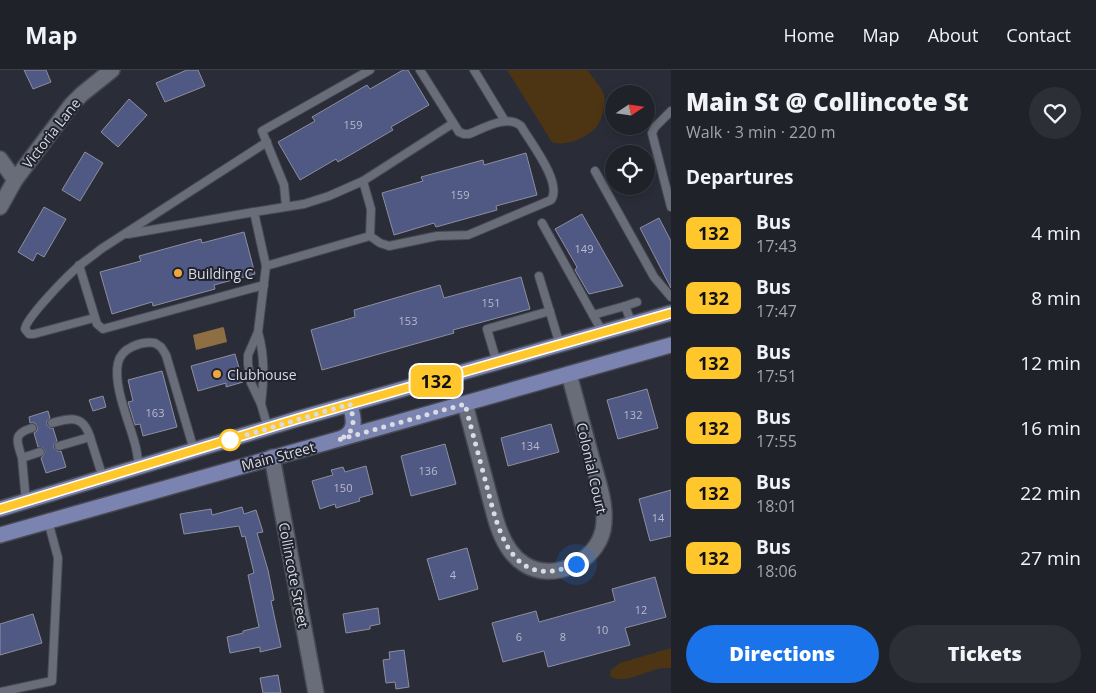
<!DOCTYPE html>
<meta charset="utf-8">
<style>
:root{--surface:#20222a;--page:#2d2f36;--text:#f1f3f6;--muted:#a2a4a8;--line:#3d3f47;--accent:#1a73e8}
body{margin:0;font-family:"Open Sans",sans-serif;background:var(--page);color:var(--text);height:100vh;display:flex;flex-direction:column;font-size:19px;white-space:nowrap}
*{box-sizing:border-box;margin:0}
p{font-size:16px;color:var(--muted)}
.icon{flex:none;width:28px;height:28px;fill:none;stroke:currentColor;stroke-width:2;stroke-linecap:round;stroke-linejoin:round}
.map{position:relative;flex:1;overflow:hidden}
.drawer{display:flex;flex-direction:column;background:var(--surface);width:425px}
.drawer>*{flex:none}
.badge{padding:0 10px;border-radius:8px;font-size:18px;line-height:32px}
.needle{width:32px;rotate:77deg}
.controls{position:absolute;left:605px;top:15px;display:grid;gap:10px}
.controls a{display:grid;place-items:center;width:50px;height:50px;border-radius:50%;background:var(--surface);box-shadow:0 2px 8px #0003,0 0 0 1px var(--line);font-size:25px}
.you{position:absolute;width:25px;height:25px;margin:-12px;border:4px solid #fff;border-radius:50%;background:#1a73e8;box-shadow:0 0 0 8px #1a73e833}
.map>.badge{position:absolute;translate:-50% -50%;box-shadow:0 0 0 2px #fff}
h2{padding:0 15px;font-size:19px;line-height:45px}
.round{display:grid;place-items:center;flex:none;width:52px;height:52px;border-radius:26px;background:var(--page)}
.summary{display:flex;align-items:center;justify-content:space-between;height:85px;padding:0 15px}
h1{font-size:24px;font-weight:800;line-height:38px}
.primary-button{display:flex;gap:10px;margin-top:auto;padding:10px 15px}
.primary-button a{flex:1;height:58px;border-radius:30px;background:var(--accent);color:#fff;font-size:20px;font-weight:800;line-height:58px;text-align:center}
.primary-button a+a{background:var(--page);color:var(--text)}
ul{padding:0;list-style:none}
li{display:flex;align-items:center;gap:15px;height:65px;padding:0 15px}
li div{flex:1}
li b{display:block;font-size:19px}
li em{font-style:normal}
li .badge{min-width:55px;font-weight:700;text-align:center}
header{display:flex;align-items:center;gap:30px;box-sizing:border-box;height:70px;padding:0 25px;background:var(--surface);border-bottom:1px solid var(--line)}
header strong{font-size:24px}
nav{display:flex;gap:28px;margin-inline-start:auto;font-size:18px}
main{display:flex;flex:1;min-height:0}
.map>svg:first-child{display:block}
.green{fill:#4d3514}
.water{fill:#8e6e43}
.building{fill:#505884;stroke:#8c8f9d}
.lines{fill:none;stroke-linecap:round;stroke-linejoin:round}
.lane-casing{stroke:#474952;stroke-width:10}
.street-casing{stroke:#474952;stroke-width:18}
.primary-casing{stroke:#474952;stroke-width:18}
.lane{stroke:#696c79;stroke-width:8}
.street{stroke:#696c79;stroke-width:15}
.primary{stroke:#7b83b1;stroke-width:15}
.line-casing{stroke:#fff;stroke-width:11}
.line{stroke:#ffc72c;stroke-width:8}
.walk{stroke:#dadce4;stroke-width:5;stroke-dasharray:0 9}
.poi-dot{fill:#efa73d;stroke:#21232e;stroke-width:2}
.stop-dot{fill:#fff;stroke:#ffc72c;stroke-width:2.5}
.labels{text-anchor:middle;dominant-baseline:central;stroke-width:4;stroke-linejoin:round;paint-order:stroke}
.number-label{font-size:11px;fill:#b8bbcc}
.street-label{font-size:14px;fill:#dadce4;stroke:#21232e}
.poi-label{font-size:14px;fill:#dadce4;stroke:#21232e;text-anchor:start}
</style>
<header>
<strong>Map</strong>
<nav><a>Home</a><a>Map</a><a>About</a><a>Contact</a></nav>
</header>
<main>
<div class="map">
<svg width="671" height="623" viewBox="0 0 671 623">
<rect width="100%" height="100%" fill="#2a2d38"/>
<g class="green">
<path d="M507,0H588C592,9 602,16 604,26C606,35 602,49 597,56C588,68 565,77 552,72Z"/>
<path d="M671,578V598C651,595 628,617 610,606L611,600L620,593Z"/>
</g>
<path class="water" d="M223,257L224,258L227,272L196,280L193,265Z"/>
<g class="building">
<path d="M24,0H46L51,12L33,19Z"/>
<path d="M187,0H198L205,16L165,32L156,13Z"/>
<path d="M403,0H408L429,35L391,57L393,60L338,92L336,89L300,110L278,72L315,51L312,47L367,15L370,19Z"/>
<path d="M129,29L147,45L118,77L101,62Z"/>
<path d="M85,82L103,93L80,131L62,120Z"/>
<path d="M526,83L537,125L496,136L497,140L436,157L434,153L394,165L382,123L423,111L421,107L483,90L484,95Z"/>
<path d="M44,137L66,149L44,187L37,183L33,191L18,182Z"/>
<path d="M582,144L623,216L589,224L575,200L577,197L555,159Z"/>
<path d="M659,148L671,171V218L640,158Z"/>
<path d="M244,162L255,204L214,215L215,219L153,236L152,232L112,244L100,202L141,191L139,186L201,169L202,173Z"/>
<path d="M521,207L530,239L453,260L454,263L322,300L311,260L355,247L354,240L440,215L444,228Z"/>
<path d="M235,284L243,312L226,317V313L198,321L191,296Z"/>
<path d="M162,301L177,357L143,366L140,354L135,355L128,332L133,331L128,310Z"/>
<path d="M647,319L658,358L618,369L607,330Z"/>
<path d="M103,326L106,337L93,341L89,330Z"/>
<path d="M48,341L50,348L47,351V355L50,358H53L57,371L54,374V378L57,381H61L66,397L46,403L41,388L44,385L45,381L43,378L38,377L34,363L37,361V357L35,353H30L29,347Z"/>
<path d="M551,354L559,382L508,396L501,368Z"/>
<path d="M445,374L456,414L411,426L401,386Z"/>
<path d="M366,396L373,424L359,428L360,431L336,438L335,434L320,439L312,411L333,405L331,400L343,397L345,402Z"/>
<path d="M671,420V466L650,471L639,429Z"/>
<path d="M242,437L244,444L256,440L263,462L257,463L268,500L274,530L271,531L281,577L260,582V577L230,583L227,567L243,563V561L259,557L248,505L254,503L245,466L242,467L239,456L184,464L180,444L211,439L212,445Z"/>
<path d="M467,478L478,519L439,530L427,489Z"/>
<path d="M655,507L666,547L625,558L630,575L548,597L544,581L503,592L492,553L536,541L539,552L615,531L612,519Z"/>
<path d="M378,538L380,554L370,556V559L346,563L343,544Z"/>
<path d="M33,544L42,573L0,585V554Z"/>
<path d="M404,580L409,617L396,619L395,612L386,613L383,590L390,589L389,582Z"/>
<path d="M278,605L281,623H263L260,608Z"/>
</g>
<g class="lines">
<g class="lane-casing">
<g id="lane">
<path d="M474,0L505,51"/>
<path d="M671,41L655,57L652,63L671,137"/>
<path d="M595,101L654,207L671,227"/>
<path d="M363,111L452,54"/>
<path d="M286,136L284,115L262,61L370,0"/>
<path d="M542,153L603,263"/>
<path d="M128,164L254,142"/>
<path d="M370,166L380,173L389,176L437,166L468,165L551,130C563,113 530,72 521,56C507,44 484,58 469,64H464L459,62L420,0"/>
<path d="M79,195L97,254L103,259L264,215"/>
<path d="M539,206L560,275"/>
<path d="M625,236L637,232"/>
<path d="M593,245L625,236L632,254"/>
<path d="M94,248L34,264H29L25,259C26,248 68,205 79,196C86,190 94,185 101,179L267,72"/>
<path d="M258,262C265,286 264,309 261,334L251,313L248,294V285L258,262L266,196L254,142L304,134L329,126L363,111L371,139L370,166L266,196"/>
<path d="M497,293L487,259L550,241"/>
<path d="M261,334L268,358"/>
<path d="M52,353C70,348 83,344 90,367"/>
<path d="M59,376L90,367L103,408"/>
<path d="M22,388C17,371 12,364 32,358"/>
<path d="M139,397C138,389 137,381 135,374C129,351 113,316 118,293C121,278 141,271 155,273L161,277L166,285L194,380"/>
<path d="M26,432L22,388L40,382"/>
<path d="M0,622L52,611L58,488L48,451"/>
</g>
</g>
<g class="street-casing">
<g id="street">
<path d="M0,89L15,110"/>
<path d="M0,137L15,110L72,34L82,24L112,0"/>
<path d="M465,334L495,447C500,465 508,484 524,494C553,513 596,492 603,460C608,434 596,406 590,382C583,356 576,330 569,304"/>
<path d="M272,387L316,623"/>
</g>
</g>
<g class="primary-casing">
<g id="primary">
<path d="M342,368C357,361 354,348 350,335"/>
<path d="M0,439L297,349L671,243"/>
<path d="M0,465L671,275"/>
</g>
</g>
<use href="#lane" class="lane"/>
<use href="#street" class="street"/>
<use href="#primary" class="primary"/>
</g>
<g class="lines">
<g class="line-casing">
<path id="line" d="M0,439L297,349L671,243"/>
</g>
<use href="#line" class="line"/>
<path class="walk" d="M230,370L350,334C354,351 357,362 338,370L465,334C472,361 479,387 486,413C498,460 511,523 576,494"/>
</g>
<g class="poi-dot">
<circle cx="178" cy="203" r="5"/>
<circle cx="217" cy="304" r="5"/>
</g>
<circle class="stop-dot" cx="230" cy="370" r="10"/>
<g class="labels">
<g class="number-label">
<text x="353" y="54">159</text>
<text x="460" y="124">159</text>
<text x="584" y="178">149</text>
<text x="491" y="232">151</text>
<text x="408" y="250">153</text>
<text x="155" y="342">163</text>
<text x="633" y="344">132</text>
<text x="530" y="375">134</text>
<text x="428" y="400">136</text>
<text x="343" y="417">150</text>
<text x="658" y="447">14</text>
<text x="453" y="504">4</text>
<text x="641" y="539">12</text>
<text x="602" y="559">10</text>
<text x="519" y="566">6</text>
<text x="563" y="566">8</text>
</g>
<g class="street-label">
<text transform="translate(51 63) rotate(-52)">Victoria Lane</text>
<text transform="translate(278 386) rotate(-15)">Main Street</text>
<text transform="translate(592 398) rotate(77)">Colonial Court</text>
<text transform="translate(294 505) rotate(79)">Collincote Street</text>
</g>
<g class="poi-label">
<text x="188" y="203">Building C</text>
<text x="227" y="304">Clubhouse</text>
</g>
</g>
</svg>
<div class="controls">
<a><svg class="needle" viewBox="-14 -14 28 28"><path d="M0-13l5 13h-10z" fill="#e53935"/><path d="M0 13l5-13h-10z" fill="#a2a4a8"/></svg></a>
<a><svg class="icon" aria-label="locate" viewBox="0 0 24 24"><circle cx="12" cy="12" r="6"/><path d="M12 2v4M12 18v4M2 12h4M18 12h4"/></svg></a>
</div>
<div class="you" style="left:576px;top:494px"></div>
<b class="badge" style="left:436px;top:311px;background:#ffc72c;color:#111">132</b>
</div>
<section class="drawer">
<div class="summary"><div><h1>Main St @ Collincote St</h1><p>Walk · 3 min · 220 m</p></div><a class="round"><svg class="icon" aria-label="heart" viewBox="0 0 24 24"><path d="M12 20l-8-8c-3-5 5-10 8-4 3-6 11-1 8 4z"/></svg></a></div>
<h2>Departures</h2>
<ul>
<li><span class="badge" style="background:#ffc72c;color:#111">132</span><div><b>Bus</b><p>17:43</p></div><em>4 min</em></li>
<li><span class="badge" style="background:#ffc72c;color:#111">132</span><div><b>Bus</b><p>17:47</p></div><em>8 min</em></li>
<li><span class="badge" style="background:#ffc72c;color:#111">132</span><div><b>Bus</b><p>17:51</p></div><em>12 min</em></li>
<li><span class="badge" style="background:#ffc72c;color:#111">132</span><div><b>Bus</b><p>17:55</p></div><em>16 min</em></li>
<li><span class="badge" style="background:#ffc72c;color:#111">132</span><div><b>Bus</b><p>18:01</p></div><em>22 min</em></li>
<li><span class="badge" style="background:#ffc72c;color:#111">132</span><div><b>Bus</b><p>18:06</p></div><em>27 min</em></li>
</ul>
<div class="primary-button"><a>Directions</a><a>Tickets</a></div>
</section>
</main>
